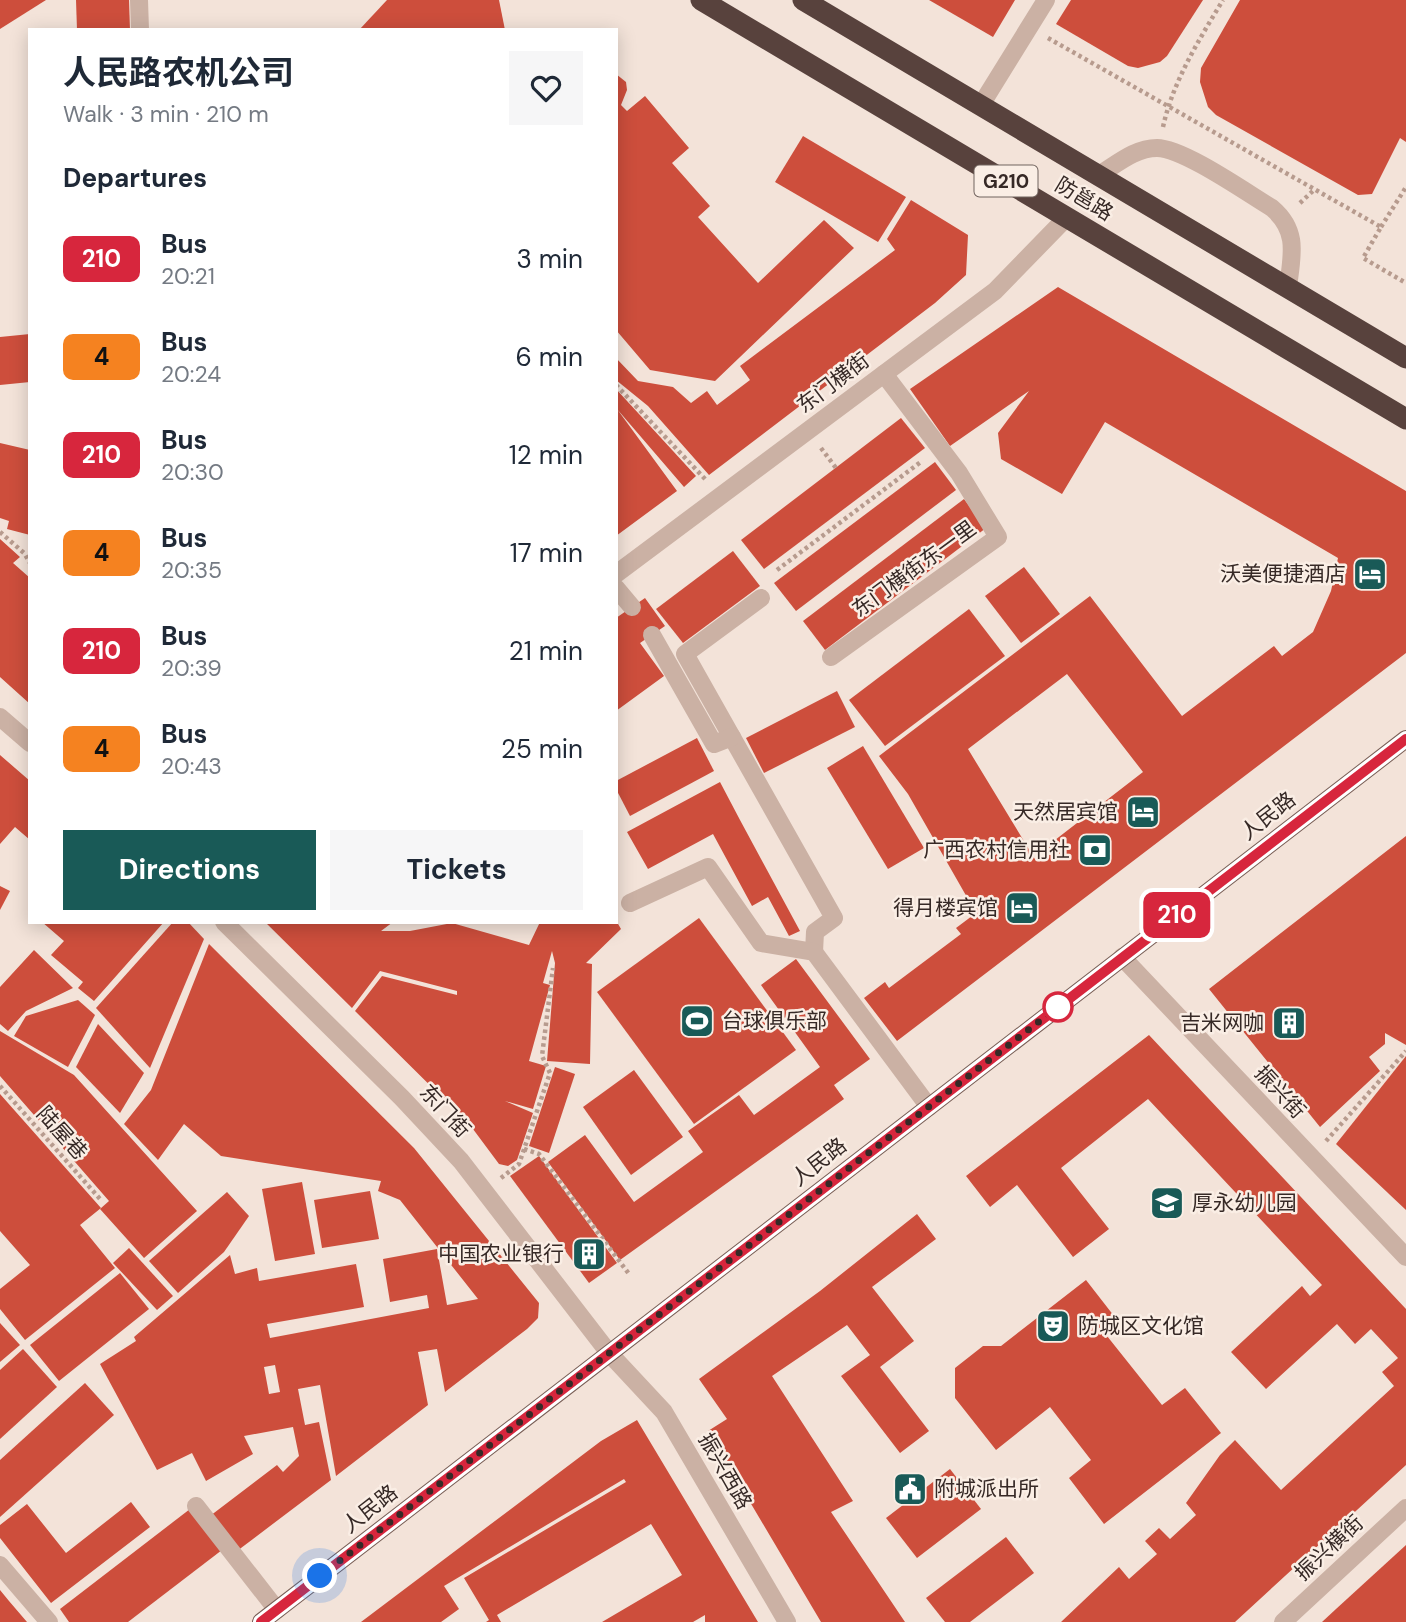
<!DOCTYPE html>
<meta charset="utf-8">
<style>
:root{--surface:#fff;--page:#f6f6f7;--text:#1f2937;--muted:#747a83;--accent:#195a57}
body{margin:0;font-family:"DM Sans","Noto Sans SC",sans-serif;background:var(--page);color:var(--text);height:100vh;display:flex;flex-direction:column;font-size:26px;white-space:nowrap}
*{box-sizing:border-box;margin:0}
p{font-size:23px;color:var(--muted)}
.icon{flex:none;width:38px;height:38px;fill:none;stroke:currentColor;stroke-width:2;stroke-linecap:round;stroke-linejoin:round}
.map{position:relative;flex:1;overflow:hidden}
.side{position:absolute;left:28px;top:28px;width:590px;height:896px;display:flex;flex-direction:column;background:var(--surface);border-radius:0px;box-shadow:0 4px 18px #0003}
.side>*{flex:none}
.badge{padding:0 14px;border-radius:10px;font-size:24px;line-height:46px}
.you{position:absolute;width:35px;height:35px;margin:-18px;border:5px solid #fff;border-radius:50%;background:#1a73e8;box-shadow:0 0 0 10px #1a73e833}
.map>.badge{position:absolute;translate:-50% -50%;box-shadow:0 0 0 4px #fff}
h2{padding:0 35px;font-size:26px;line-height:63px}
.round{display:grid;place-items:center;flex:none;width:74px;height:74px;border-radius:0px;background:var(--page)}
.overview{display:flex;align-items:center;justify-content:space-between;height:119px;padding:0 35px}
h1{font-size:33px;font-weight:700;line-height:52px}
.button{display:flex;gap:14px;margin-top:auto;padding:14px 35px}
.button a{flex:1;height:80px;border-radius:0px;background:var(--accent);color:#fff;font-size:28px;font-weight:700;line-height:80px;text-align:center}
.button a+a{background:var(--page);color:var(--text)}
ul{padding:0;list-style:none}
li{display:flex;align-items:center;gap:21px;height:98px;padding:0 35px}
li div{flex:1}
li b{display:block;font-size:26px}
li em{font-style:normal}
li .badge{min-width:77px;font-weight:700;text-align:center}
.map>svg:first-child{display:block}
.building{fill:#cd4e3c;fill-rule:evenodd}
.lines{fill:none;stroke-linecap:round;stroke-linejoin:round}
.path{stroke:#b79b8e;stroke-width:4.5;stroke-dasharray:3.5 3.5;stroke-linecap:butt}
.lane{stroke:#cbb1a4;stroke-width:18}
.street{stroke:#cbb1a4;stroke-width:18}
.primary{stroke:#795e56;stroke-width:18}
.highway{stroke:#58423d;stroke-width:21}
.line-casing{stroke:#fff;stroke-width:16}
.line{stroke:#d7263d;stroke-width:10}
.walk{stroke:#362926;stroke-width:7;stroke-dasharray:0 12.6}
.stop-dot{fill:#fff;stroke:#d7263d;stroke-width:3.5}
.labels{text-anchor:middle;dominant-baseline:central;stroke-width:5;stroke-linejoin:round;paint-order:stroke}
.shield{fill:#faeee5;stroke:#71645f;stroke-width:2}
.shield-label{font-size:19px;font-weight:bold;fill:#362926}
.street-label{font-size:21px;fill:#362926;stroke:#faeee5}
.poi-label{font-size:21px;fill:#362926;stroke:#faeee5;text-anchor:end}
</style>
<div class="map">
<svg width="1406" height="1622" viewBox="0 0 1406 1622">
<rect width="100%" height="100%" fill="#f3e3d9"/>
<g class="building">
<path d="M0,0H46L0,29Z"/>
<path d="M76,0H129L130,30H77Z"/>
<path d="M387,0H499L505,30H359Z"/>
<path d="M929,0H1015L993,37Z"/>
<path d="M1071,0H1203L1167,56L1160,62L1138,68L1128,66L1056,24Z"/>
<path d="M1240,0H1406V142L1400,138L1372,194L1358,195L1216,115L1208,107L1200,82L1201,68Z"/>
<path d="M616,74L626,82L627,90L621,105L627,111L645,96L689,148L672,163L710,206L698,217L758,283L824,220L854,248L715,381L650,370L616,330Z"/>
<path d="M803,136L906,197L878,242L775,182Z"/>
<path d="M911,200L968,235L966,275L935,303L709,475L648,406L616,380V358L638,381L673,387L691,403L707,391L717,405L750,380L740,366L895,250L887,239Z"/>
<path d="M1058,287L1406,491V653L897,1041L864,998L885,982L889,988L961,934L956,928L976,913L908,794L879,756L1090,596L1182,716L1274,646L1282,656L1313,632L1331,591L1338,558L1105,422L1062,494L1001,459L998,433L1029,391L950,446L910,389ZM1067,674L1143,772L1046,847L1050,852L1036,861L968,749Z"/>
<path d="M30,334V382L0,385V337Z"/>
<path d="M616,389L696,476L684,487L617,409L677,491L616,536Z"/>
<path d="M901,418L925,448L764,569L741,540Z"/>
<path d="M0,443L30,450V535L7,529L9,521L0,518Z"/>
<path d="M935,462L956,490L796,611L774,583Z"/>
<path d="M964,499L986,528L825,650L803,621Z"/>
<path d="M0,539L20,557L13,563L30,578V704L0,677Z"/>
<path d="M733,551L760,586L683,643L656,609Z"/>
<path d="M1024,567L1060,614L1021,643L985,596Z"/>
<path d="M645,598L665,626L640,643L664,676L616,711V618Z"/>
<path d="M969,609L1005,656L885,746L849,700Z"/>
<path d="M837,691L855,727L764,773L746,738Z"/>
<path d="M697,738L714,771L630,816L616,789V781Z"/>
<path d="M863,746L924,848L888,869L827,768Z"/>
<path d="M0,755L30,781V840L15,827L0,844Z"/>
<path d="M720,782L740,820L800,931L789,936L768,897L752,906L713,834L648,869L627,832Z"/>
<path d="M1406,836V1045L1385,1033V1044L1369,1057L1380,1071L1320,1127L1209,989Z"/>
<path d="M0,886L10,891L0,910Z"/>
<path d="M699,918L796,1050L694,1124L597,992Z"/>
<path d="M42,922H164L94,1001L78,988L83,982L51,955L64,941Z"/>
<path d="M173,922H188L204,939L150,1068L96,1008Z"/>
<path d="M265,922H393L381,931H410L452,923L529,945L540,922H617L621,929L586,963L592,964L590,1064L547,1061L555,963L552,951L543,983L550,985L529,1061L546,1066L533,1109L505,1101L533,1113L517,1160L508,1166L499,1164L470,1125L355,1011L382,976L457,995V991L380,971L352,1008Z"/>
<path d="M209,944L414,1148L539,1303L538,1318L527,1329L445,1392L437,1349L418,1352L428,1405L336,1476L320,1385L298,1389L305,1425L319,1422L331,1480L237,1551L210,1516L277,1465L283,1472L299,1456L293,1427L244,1436L253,1454L206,1481L192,1453L157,1470L100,1364L136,1341L134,1337L230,1255L235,1274L257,1268L259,1281L356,1264L364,1307L267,1324L270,1338L429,1308L427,1295L390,1302L383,1259L437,1249L447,1305L478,1299L400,1200L378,1191L381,1181L221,1156L184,1124L158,1160L124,1124L151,1090ZM275,1365L280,1392L269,1394L264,1367Z"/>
<path d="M34,950L73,988L26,1011L8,1031L0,1024V987Z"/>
<path d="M796,959L870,1059L834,1085L844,1099L620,1260L548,1162L585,1135L634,1202L703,1152L688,1131L739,1095L754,1115L820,1067L761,985Z"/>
<path d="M78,1000L95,1015L68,1067L14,1036L26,1016Z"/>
<path d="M98,1024L144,1073L120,1113L76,1067Z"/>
<path d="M0,1031L74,1075L197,1211L144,1258L100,1209L109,1201L0,1076Z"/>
<path d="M1149,1035L1406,1309V1465L1235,1622H1061L1119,1567L1129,1579L1157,1554L1145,1541L1159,1528L1170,1539L1196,1515L1186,1503L1220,1455L1235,1440L1281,1490L1394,1386L1382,1372L1398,1358L1371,1329L1355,1344L1337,1324L1266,1389L1231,1352L1302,1286L1310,1296L1322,1285L1148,1099L1061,1168L1109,1229L1073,1257L1017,1185L990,1207L966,1176Z"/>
<path d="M1406,1056V1210L1336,1144Z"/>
<path d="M555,1067L575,1074L549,1153L529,1146Z"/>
<path d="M634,1070L683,1137L631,1175L583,1107Z"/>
<path d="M0,1094L101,1208L80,1225L115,1268L25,1340L0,1309V1289L30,1265L0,1231Z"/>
<path d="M539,1156L617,1263L589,1283L510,1176Z"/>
<path d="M302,1182L315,1254L275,1261L262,1189Z"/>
<path d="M370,1191L379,1239L322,1248L314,1200Z"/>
<path d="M227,1192L249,1216L224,1252L178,1293L149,1261Z"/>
<path d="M917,1214L936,1239L872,1287L914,1341L880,1367L929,1431L900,1453L841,1376L870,1355L847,1325L772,1376L853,1501L831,1512L905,1622H821L708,1431L727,1419L699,1379L820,1291Z"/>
<path d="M129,1248L173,1296L157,1310L113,1263Z"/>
<path d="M120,1273L149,1309L59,1381L30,1345Z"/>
<path d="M1086,1280L1121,1325L1107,1336L1162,1405L1185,1388L1221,1433L1104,1524L1069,1478L1091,1460L1050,1407L996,1450L955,1398V1368L983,1346H1001Z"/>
<path d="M0,1323L20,1345L0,1362Z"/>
<path d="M23,1349L57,1387L0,1439V1370Z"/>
<path d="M85,1383L114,1415L0,1517V1460Z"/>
<path d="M637,1420L758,1622H705V1615L693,1622H602L682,1575L651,1524L497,1615L501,1622H486L489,1620L464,1578L626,1482L624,1479L444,1586L459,1609L441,1622H361L601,1441Z"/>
<path d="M950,1469L981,1509L917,1558L886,1518Z"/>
<path d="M131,1502L150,1527L51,1603L0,1538V1525L27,1504L66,1553Z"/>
<path d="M190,1509L222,1550L128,1622H69L60,1609Z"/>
<path d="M1006,1537L1034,1573L970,1622H945L926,1598Z"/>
<path d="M1406,1545V1622H1322L1336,1609Z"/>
<path d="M0,1590L9,1601L27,1622H0Z"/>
</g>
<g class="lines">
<g class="path">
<path d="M1048,38L1381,227L1363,258L1406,283"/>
<path d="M1163,127C1173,81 1199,40 1223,0"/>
<path d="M1300,203L1315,189"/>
<path d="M1381,227L1406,187"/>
<path d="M616,385L706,480"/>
<path d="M821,448L836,468"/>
<path d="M0,532L24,553L30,563"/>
<path d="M777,570L922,461"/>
<path d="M0,1086L101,1200"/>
<path d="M1326,1141L1406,1051"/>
<path d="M524,1149L539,1154L629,1274"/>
<path d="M501,1178L519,1164L550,1073L542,1056L553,968"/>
</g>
<g class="lane">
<path d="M139,0L140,30"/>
<path d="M981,105L1046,0"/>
<path d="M1099,175C1117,164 1135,148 1157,148C1183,148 1247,193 1272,208C1299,231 1292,255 1288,287"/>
<path d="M616,588L632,607"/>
<path d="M761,598L685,654L834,918L815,932L814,952"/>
<path d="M652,635L714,744L732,737"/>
<path d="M831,657L998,537L959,473L884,374"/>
<path d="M630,903L708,867L761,943L814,952L929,1107"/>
<path d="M196,1506L277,1610"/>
</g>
<g class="street">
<path d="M616,574L995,291L1067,217"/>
<path d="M0,717L30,743"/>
<path d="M224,922L402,1098L461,1161L609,1353L664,1412L787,1622"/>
<path d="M1122,957L1406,1257"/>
<path d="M0,1565L49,1622"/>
<path d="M1283,1622L1406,1508"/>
</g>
<path class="primary" d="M261,1622L1406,739"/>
<g class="highway">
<path d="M701,0L1406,419"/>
<path d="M803,0L1406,358"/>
</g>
</g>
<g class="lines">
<g class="line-casing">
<path id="line" d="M261,1622L1406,739"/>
</g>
<use href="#line" class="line"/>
<path class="walk" d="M320,1576L1058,1007"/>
</g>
<defs>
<g id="hotel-square" transform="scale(1.75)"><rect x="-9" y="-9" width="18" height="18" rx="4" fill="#195a57" stroke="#faeee5"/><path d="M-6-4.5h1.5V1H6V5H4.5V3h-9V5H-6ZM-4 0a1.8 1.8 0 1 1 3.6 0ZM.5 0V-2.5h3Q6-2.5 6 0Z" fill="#fff"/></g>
<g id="bank-square" transform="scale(1.75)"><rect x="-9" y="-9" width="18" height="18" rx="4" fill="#195a57" stroke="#faeee5"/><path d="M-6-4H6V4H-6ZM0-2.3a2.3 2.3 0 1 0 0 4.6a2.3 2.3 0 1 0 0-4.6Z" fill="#fff"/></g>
<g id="stadium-square" transform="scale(1.75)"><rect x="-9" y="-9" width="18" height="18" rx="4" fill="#195a57" stroke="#faeee5"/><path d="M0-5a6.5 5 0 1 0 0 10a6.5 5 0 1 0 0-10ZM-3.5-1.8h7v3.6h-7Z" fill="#fff"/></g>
<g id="building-square" transform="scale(1.75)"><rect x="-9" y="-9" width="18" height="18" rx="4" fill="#195a57" stroke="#faeee5"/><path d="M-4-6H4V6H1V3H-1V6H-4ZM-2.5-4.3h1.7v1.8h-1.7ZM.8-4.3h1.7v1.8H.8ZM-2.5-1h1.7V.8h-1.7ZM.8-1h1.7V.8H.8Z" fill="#fff"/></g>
<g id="school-square" transform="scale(1.75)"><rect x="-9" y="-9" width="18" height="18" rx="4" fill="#195a57" stroke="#faeee5"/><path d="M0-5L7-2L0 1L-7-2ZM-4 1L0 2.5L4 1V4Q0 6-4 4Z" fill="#fff"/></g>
<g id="theatre-square" transform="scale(1.75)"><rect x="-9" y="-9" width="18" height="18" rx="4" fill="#195a57" stroke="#faeee5"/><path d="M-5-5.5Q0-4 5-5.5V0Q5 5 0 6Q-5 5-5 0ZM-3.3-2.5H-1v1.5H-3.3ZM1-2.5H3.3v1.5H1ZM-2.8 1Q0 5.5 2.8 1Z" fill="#fff"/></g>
<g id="civic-square" transform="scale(1.75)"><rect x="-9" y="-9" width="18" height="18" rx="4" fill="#195a57" stroke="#faeee5"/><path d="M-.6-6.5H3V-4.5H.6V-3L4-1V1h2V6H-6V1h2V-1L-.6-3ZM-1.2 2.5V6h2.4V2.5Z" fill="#fff"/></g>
</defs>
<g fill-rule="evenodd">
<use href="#hotel-square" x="1370" y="574"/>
<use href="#hotel-square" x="1143" y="812"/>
<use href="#bank-square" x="1095" y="850"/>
<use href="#hotel-square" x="1022" y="908"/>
<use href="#stadium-square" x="697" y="1021"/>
<use href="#building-square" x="1289" y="1023"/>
<use href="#school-square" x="1167" y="1203"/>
<use href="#building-square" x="589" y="1254"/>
<use href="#theatre-square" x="1053" y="1326"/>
<use href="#civic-square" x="910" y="1489"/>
</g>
<circle class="stop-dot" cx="1058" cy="1007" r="14"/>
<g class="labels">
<rect class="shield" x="974.5" y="165.5" width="63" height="31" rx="5"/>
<g class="shield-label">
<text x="1006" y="181">G210</text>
</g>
<g class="street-label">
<text transform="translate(1084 199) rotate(31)">防邕路</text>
<text transform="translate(833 383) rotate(-37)">东门横街</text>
<text transform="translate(914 569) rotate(-36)">东门横街东一里</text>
<text transform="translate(1268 816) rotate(-38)">人民路</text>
<text transform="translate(1280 1092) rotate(47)">振兴街</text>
<text transform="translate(445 1111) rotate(47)">东门街</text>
<text transform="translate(62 1133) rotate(48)">陆屋巷</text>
<text transform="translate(819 1162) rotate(-38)">人民路</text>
<text transform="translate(725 1471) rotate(60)">振兴西路</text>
<text transform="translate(370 1509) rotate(-38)">人民路</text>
<text transform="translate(1329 1548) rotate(-43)">振兴横街</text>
</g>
<g class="poi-label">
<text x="1346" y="574">沃美便捷酒店</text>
<text x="1118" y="812">天然居宾馆</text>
<text x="1070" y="850">广西农村信用社</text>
<text x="998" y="908">得月楼宾馆</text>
<text x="722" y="1021" text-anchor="start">台球俱乐部</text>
<text x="1264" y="1023">吉米网咖</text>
<text x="1192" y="1203" text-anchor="start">厚永幼儿园</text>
<text x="564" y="1254">中国农业银行</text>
<text x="1078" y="1326" text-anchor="start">防城区文化馆</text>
<text x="934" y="1489" text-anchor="start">附城派出所</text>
</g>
</g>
</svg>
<div class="you" style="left:320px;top:1576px"></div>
<b class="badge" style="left:1177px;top:915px;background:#d7263d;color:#fff">210</b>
<section class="side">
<div class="overview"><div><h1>人民路农机公司</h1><p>Walk · 3 min · 210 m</p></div><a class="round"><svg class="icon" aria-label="heart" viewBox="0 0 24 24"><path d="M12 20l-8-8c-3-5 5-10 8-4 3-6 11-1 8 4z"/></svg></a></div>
<h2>Departures</h2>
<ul>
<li><span class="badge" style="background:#d7263d;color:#fff">210</span><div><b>Bus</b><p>20:21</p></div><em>3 min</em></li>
<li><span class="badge" style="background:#f58220;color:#111">4</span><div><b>Bus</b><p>20:24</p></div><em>6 min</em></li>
<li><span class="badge" style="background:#d7263d;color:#fff">210</span><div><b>Bus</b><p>20:30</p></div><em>12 min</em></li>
<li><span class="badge" style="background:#f58220;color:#111">4</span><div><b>Bus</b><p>20:35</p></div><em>17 min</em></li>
<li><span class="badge" style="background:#d7263d;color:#fff">210</span><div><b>Bus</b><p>20:39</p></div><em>21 min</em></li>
<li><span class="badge" style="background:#f58220;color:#111">4</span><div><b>Bus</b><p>20:43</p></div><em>25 min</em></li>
</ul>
<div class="button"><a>Directions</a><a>Tickets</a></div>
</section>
</div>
